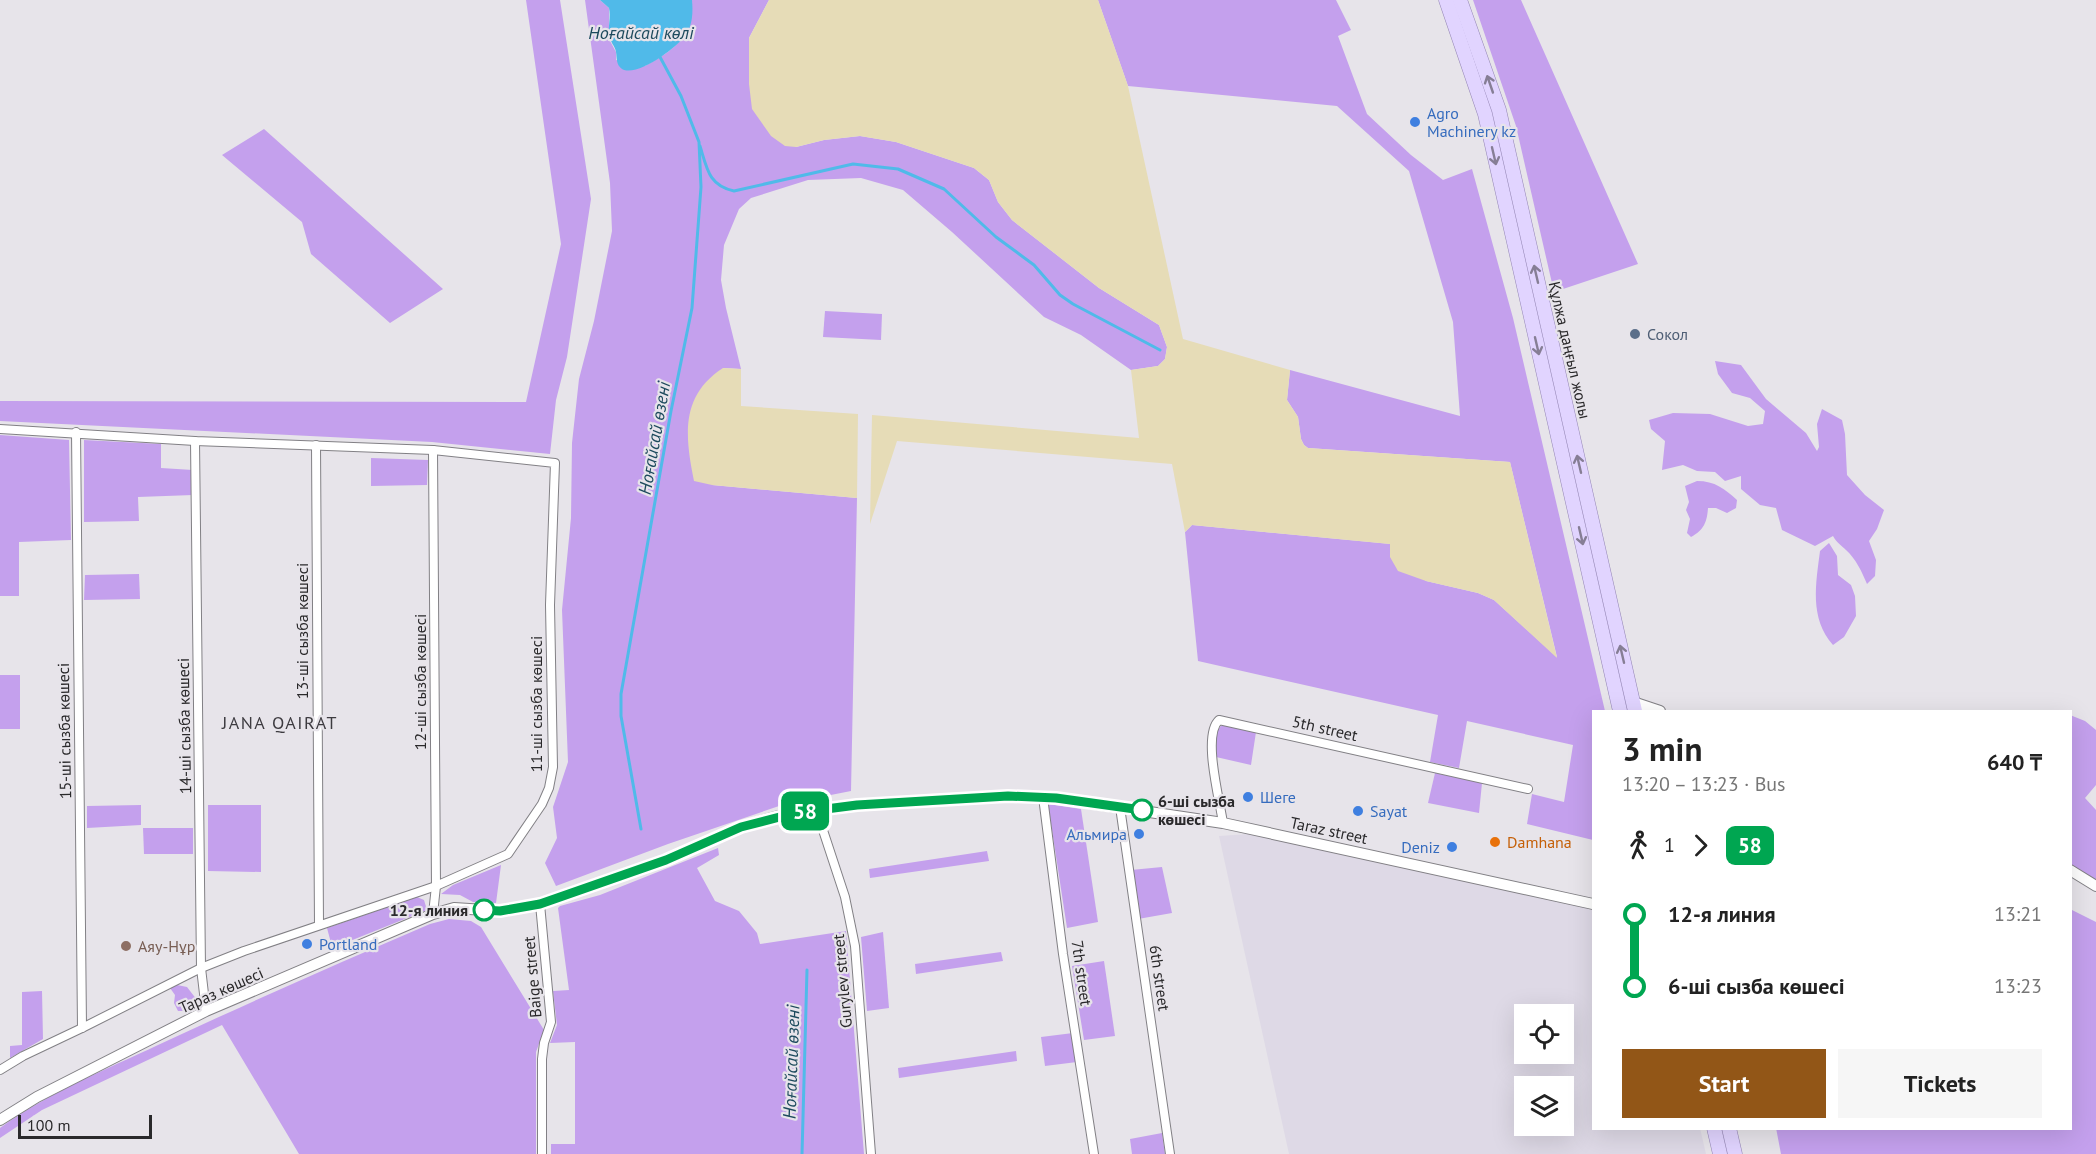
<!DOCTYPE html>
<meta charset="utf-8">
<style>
:root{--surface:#fff;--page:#f6f6f6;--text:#222;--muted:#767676;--accent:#925617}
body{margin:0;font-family:"PT Sans",sans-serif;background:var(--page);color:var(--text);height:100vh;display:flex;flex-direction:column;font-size:22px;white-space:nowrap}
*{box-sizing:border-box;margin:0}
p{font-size:20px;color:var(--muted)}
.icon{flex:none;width:33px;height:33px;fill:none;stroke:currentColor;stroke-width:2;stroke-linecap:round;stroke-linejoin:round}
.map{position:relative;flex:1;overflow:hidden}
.panel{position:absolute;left:1592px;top:710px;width:480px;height:420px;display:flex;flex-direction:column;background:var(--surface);border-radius:0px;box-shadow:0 6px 24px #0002}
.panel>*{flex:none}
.badge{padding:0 12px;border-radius:9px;font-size:21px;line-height:39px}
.buttons{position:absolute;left:1514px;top:1004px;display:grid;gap:12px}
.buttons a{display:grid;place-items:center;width:60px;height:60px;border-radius:0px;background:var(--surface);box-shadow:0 6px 24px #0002;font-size:30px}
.scale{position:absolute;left:18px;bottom:15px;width:134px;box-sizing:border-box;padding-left:6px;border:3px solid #2a292b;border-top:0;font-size:16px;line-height:21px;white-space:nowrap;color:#2a292b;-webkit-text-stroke:4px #e7e4ea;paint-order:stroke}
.map>.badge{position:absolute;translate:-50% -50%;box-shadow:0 0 0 3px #fff}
.legs{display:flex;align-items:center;gap:9px;height:66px;padding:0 30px;font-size:20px}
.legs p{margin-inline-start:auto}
.summary{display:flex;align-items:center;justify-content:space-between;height:102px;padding:0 30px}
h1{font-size:33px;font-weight:700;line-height:45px}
.action{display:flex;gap:12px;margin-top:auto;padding:12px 30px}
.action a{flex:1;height:69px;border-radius:0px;background:var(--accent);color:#fff;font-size:24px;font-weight:700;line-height:69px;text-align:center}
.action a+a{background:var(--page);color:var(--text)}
ul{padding:0 30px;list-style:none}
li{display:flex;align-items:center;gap:21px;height:72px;font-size:22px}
li i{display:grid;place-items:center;width:9px;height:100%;margin:0 8px;background:currentColor}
li i::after{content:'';width:15px;height:15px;margin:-8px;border:4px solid;border-radius:50%;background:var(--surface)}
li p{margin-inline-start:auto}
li:first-child i{background:linear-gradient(#0000 50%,currentColor 0)}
li:last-child i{background:linear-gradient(currentColor 50%,#0000 0)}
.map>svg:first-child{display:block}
.built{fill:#ded9e6;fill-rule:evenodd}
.green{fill:#c4a0ed}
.sand{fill:#e6dcb7}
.water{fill:#50bae9}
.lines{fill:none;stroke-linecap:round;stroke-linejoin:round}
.stream{stroke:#50bae9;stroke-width:3}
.minor-casing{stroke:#828085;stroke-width:10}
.tertiary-casing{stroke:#828085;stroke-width:12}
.primary-casing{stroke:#9486b5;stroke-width:15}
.minor{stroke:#fff;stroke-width:8}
.tertiary{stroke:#fff;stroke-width:10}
.primary{stroke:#e1d4ff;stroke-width:14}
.oneway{stroke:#867e95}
.line-1-casing{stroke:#fff;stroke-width:14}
.line-1{stroke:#00a651;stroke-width:9}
.shop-dot{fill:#3f7fe0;stroke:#e7e4ea;stroke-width:2}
.service-dot{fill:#5c6f8a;stroke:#e7e4ea;stroke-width:2}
.stop-1-dot{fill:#fff;stroke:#00a651;stroke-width:3}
.food-dot{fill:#e8710a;stroke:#e7e4ea;stroke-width:2}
.education-dot{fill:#8d6e63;stroke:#e7e4ea;stroke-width:2}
.labels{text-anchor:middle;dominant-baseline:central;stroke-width:4.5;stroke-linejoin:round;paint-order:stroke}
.shop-label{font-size:16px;fill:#366cbe;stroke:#e7e4ea;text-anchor:start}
.service-label{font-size:16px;fill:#4e5e75;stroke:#e7e4ea;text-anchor:start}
.street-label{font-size:16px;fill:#2a292b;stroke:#e7e4ea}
.stop-label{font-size:16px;font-weight:bold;fill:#2a292b;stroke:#e7e4ea;text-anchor:start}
.food-label{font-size:16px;fill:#c56008;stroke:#e7e4ea;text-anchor:start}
.education-label{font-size:16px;fill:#785e54;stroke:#e7e4ea;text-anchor:start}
.water-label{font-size:18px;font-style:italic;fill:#1d4a5d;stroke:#e7e4ea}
.neighbourhood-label{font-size:18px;letter-spacing:1.5px;fill:#3d3b40;stroke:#e7e4ea}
</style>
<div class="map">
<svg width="2096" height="1154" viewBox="0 0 2096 1154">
<rect width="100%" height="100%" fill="#e7e4ea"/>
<path class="built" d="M1249,834L1593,909V1128H1700L1706,1154H1289L1219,836ZM1524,1014H1563V1053H1524ZM1524,1086H1563V1125H1524Z"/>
<g class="green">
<path d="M526,0H560L591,199L567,357L556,400L550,454L432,442L0,421V401L526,402L561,244Z"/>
<path d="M585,0H600L609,8V39L616,52V60L645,66C675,49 693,37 692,0H769L749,38L796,147L824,140L860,136L896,142L974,168L989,180L998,202L1012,220L1099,288L1159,325L1167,347L1165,359L1158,366L1131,370L1081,335L1044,317L952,232L903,190L861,178L808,180L751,198L739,209L724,245L721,280L726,308L741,369L723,368L712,485L857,498L851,791L785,804L668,844L556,886L545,863L557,838L553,807L568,762L562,610L571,518L572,443L579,379L594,321L612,231L610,183Z"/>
<path d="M1098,0H1336L1351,30L1338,36L1367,114L1411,155L1443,180L1472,169L1513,318L1605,711H1593V840L1527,824L1532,794L1564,802L1573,745L1467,721L1459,768L1430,762L1438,715L1198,661L1185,532L1192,525L1391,544L1426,581L1478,593L1494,600L1557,657L1510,462L1308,448L1304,445L1301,439L1298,417L1287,400L1290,370L1460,416L1453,322L1409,171L1337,106L1128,86Z"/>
<path d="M1473,0H1521L1638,264L1554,292L1516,126Z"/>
<path d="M264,129L443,289L390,323L311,254L302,222L222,155Z"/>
<path d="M825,311L882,314L881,340L823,337Z"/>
<path d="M1715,361L1741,365L1766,399L1806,433L1817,451L1819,447L1817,424L1822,409L1842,420L1845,434L1847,475L1865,495L1884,510L1877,529L1869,541L1876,560L1875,576L1867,584C1862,572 1856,559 1846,550C1841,545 1837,543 1833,536L1815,546L1782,530L1776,508L1760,505L1741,489V476L1725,481L1715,472L1697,471L1683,465L1662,470L1665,441L1651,429L1649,420L1673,413L1710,414L1748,426L1763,424L1765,411L1750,398L1732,393L1718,374Z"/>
<path d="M0,435L69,440L71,540L19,542V596H0Z"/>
<path d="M84,440L161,444V468L193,470V495L138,497L139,521L84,522Z"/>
<path d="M371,458L428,460L427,485L371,486Z"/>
<path d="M1697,481C1715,481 1725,489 1737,500L1736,508L1727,513L1716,508H1708C1707,522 1704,530 1691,537L1687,533L1690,519L1686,510L1689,502L1685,486Z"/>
<path d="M1829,543L1837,556L1838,575L1851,585L1855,596L1856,616L1844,637L1833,645C1809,618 1816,583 1820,551Z"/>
<path d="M139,574L140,599L84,600L85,575Z"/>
<rect x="0" y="675" width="20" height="54"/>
<path d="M2070,715L2085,721L2096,730V785L2085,798L2096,810V880L2075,867L2070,876Z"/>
<path d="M1221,726H1227L1256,732L1251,765L1216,757C1215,746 1213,735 1221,726Z"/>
<path d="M1435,773L1482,783L1479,813L1428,803Z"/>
<path d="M1048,804L1081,809L1098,922L1067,928Z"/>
<path d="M141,805V825L87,828V806Z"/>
<path d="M208,805H261V872L208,871Z"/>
<path d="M143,828H193V854H144Z"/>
<path d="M718,848L719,855L697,868L715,901L739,911L757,933L760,944L846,931L864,1154H551V1144H575V1042L550,1043L557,1025L553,991L569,990L558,908L560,906L600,895Z"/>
<path d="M987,851L989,861L870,878L869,869Z"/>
<path d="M501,865L496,903L473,902L460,895L441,894L453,885Z"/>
<path d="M1162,867L1172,913L1138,919L1131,870Z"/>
<path d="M417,897L424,900L427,910L350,941L331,943L327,928Z"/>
<path d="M2070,909L2096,922V1154H1781L1776,1128H2070Z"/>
<path d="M449,919L471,921L481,927L544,1030L536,1052V1154H299L222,1025L42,1110L0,1138V1128C48,1093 105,1070 158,1045C248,1003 339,963 430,924Z"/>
<path d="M883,932L889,1008L867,1011L861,937Z"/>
<path d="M1001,952L1003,961L916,974L915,964Z"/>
<path d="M1104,961L1115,1036L1084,1040L1072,966Z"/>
<path d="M177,985L187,987L197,1000L195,1005L189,1011H178L174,1003L175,995L170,988Z"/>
<path d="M42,991L43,1039L10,1058V1046L22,1045V992Z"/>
<path d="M1073,1033L1077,1062L1045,1066L1041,1037Z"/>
<path d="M1016,1051L1017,1061L899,1078L898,1068Z"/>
<path d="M1162,1133L1165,1154H1132L1130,1139Z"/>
</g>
<g class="sand">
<path d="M769,0H1098L1128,86L1183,339L1290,370L1287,400L1298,417L1301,439L1304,445L1308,448L1510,462L1557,658L1494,600L1478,593L1426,581L1398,571L1390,557V544L1192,525L1185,532L1172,464L897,441L870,524L872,415L1139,438L1131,370L1158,366L1165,359L1167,347L1159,325L1099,288L1012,220L998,202L989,180L974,168L896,142L860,136L824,140L796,147L785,146L771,136L752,109L749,84V38Z"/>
<path d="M723,368L741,369V406L858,414L857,498L712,485L694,481C685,436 680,396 723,368Z"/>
</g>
<path class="water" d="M600,0H692C693,12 693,25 685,36C677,47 637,78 622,69C616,65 617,58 616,52C615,46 610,42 609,35C608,26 611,17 609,8Z"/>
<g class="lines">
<g class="stream">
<path d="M700,146C707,169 709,186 734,191L853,164L898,169L944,189L996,237L1034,265L1060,295L1073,304L1160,350"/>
<path d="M641,829L621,716V694L671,411L692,308L701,187L699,142L681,96L660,57"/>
<path d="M802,1154L807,970"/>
</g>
<g class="minor-casing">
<g id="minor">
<path d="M0,429L195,441L433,450L555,463L550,605L553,767L549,788L542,804L508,854L436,886L244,951L201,968L82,1028L23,1056L0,1070"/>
<path d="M76,432L82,1028"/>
<path d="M195,441L201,968L206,1011"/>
<path d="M316,445L319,925"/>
<path d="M433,450L436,886L433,914"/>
<path d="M1043,797L1063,954L1094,1154"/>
<path d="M1120,807L1170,1154"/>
<path d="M816,809L845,897L855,946L871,1154"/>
<path d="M1223,823C1220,801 1202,735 1219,720L1528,789"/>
<path d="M540,904L551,1022L544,1043L542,1059V1154"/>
</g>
</g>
<g class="tertiary-casing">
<g id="tertiary">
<path d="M1633,702L1660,711"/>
<path d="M2070,870L2096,886"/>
<path d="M0,1120L37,1097L206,1011L433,914L454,908L500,911L540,904L666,860L741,827L782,815L857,805L1008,796L1056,798L1223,823L1593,904"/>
</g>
</g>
<g class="primary-casing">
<g id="primary">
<path d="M1446,0L1485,114L1620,711"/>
<path d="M1460,0L1499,110L1635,711"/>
<path d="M1714,1128L1720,1154"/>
<path d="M1729,1128L1735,1154"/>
</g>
</g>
<use href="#minor" class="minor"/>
<use href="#tertiary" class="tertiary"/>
<use href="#primary" class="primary"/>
</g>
<defs><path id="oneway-shaft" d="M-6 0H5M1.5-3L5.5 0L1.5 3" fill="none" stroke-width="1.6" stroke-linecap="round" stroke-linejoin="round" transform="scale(1.5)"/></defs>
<g class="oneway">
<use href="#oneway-shaft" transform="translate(1490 84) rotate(-109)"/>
<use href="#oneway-shaft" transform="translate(1494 156) rotate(77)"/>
<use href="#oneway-shaft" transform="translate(1536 274) rotate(-103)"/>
<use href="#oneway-shaft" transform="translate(1537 346) rotate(77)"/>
<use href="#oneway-shaft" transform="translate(1579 464) rotate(-103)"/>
<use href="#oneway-shaft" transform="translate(1581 536) rotate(77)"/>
<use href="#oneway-shaft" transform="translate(1622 654) rotate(-103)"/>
</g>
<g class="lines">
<g class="line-1-casing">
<path id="line-1" d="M484,910L500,911L540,904L666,860L741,827L795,813L857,805L1008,796L1056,798L1142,810"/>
</g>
<use href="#line-1" class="line-1"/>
</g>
<g class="shop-dot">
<circle cx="1415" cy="122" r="6"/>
<circle cx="1248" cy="797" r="6"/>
<circle cx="1358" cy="811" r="6"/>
<circle cx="1139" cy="834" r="6"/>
<circle cx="1452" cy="847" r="6"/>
<circle cx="307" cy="944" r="6"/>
</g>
<circle class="service-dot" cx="1635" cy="334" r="6"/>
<g class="stop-1-dot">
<circle cx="1142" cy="810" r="10"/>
<circle cx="484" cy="910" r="10"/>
</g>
<circle class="food-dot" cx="1495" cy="842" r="6"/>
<circle class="education-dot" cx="126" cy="946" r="6"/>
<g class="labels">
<g class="shop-label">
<text x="1427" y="113">Agro<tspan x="1427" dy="18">Machinery kz</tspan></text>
<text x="1260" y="797">Шеге</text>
<text x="1370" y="811">Sayat</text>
<text x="1127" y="834" text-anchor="end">Альмира</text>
<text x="1440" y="847" text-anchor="end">Deniz</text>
<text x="319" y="944">Portland</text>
</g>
<g class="service-label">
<text x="1647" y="334">Сокол</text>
</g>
<g class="street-label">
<text transform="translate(1570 350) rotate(77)">Құлжа даңғыл жолы</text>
<text transform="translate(302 631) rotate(-90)">13-ші сызба көшесі</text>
<text transform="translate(420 682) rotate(-90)">12-ші сызба көшесі</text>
<text transform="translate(536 704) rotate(-90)">11-ші сызба көшесі</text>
<text transform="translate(184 726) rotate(-91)">14-ші сызба көшесі</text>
<text transform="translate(1325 728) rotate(13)">5th street</text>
<text transform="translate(64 731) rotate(-91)">15-ші сызба көшесі</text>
<text transform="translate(1329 830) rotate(12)">Taraz street</text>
<text transform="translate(1082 973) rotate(82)">7th street</text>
<text transform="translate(532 977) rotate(-95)">Baige street</text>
<text transform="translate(1160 978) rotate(82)">6th street</text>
<text transform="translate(842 981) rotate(-95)">Gurylev street</text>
<text transform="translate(221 990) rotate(-24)">Тараз көшесі</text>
</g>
<g class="stop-label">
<text x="1158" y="801">6-ші сызба<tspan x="1158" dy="18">көшесі</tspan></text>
<text x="468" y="910" text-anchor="end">12-я линия</text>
</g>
<g class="food-label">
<text x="1507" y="842">Damhana</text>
</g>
<g class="education-label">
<text x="138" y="946">Аяу-Нұр</text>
</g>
<g class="water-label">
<text x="641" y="32">Ноғайсай көлі</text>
<text transform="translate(654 438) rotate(-80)">Ноғайсай өзені</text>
<text transform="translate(791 1062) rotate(-88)">Ноғайсай өзені</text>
</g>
<g class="neighbourhood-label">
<text x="280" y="722">JANA QAIRAT</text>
</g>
</g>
</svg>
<div class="buttons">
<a><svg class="icon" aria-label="locate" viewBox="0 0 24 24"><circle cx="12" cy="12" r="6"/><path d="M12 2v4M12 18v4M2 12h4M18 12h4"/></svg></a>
<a><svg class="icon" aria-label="layers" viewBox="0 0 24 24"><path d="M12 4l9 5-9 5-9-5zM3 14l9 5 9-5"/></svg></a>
</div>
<div class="scale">100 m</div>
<b class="badge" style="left:805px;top:811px;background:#00a651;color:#fff">58</b>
<section class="panel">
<div class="summary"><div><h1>3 min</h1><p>13:20 – 13:23 · Bus</p></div><b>640 ₸</b></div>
<div class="legs"><svg class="icon" aria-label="walk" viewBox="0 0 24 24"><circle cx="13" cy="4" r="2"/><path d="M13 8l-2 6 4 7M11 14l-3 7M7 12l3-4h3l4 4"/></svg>1<svg class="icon" aria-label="forward" viewBox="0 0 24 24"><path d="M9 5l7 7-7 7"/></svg><b class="badge" style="background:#00a651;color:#fff">58</b></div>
<ul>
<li><i style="color:#00a651"></i><b>12-я линия</b><p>13:21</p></li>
<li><i style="color:#00a651"></i><b>6-ші сызба көшесі</b><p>13:23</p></li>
</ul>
<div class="action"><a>Start</a><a>Tickets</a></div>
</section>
</div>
